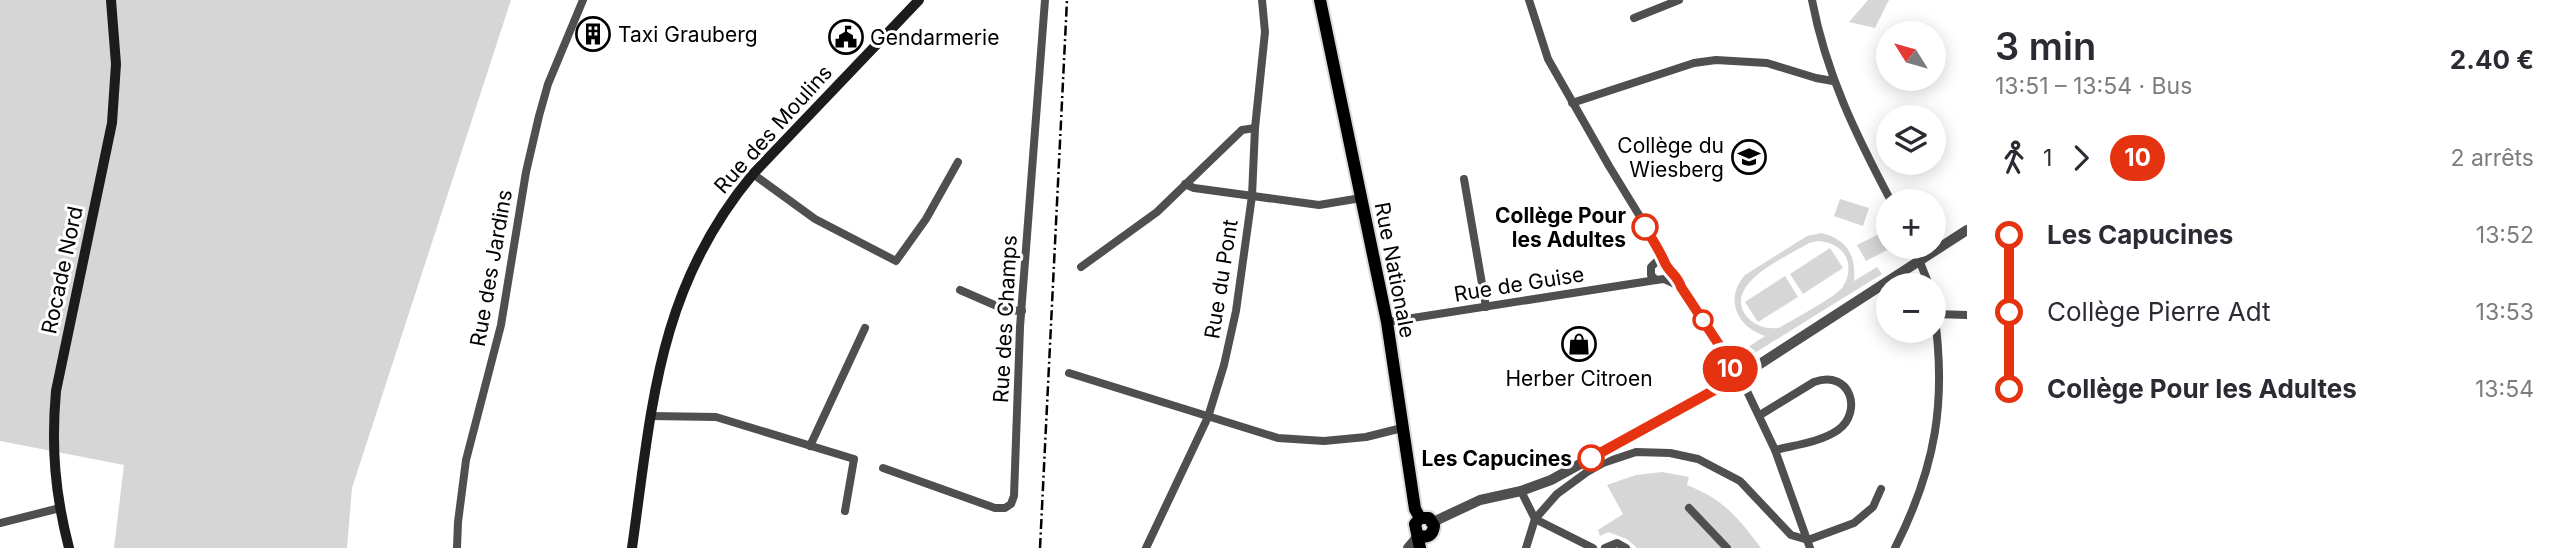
<!DOCTYPE html>
<html lang="fr">
<meta charset="utf-8">
<style>
:root{--surface:#fff;--page:#f2f2f3;--text:#2b2b33;--muted:#7c7c81}
body{margin:0;font-family:Inter,sans-serif;background:var(--page);color:var(--text);height:100vh;display:flex;flex-direction:column;font-size:26px;white-space:nowrap}
*{box-sizing:border-box;margin:0}
p{font-size:23px;color:var(--muted)}
.icon{flex:none;width:38px;height:38px;fill:none;stroke:currentColor;stroke-width:2;stroke-linecap:round;stroke-linejoin:round}
.map{position:relative;flex:1;overflow:hidden}
.panel{display:flex;flex-direction:column;background:var(--surface);width:595px}
.panel>*{flex:none}
.badge{padding:0 14px;border-radius:23px;font-size:24px;line-height:46px}
.needle{width:46px;rotate:307deg}
.fabs{position:absolute;left:1876px;top:21px;display:grid;gap:14px}
.fabs a{display:grid;place-items:center;width:70px;height:70px;border-radius:50%;background:var(--surface);box-shadow:0 4px 18px #0003;font-size:35px}
.map>.badge{position:absolute;translate:-50% -50%;box-shadow:0 0 0 4px #fff}
.legs{display:flex;align-items:center;gap:10px;height:77px;padding:0 28px;font-size:23px}
.legs p{margin-inline-start:auto}
.headline{display:flex;align-items:center;justify-content:space-between;height:119px;padding:0 28px}
h1{font-size:38px;font-weight:600;line-height:52px}
ul{padding:0 28px;list-style:none}
li{display:flex;align-items:center;gap:24px;height:77px;font-size:26px}
li i{display:grid;place-items:center;width:10px;height:100%;margin:0 9px;background:currentColor}
li i::after{content:'';width:18px;height:18px;margin:-9px;border:5px solid;border-radius:50%;background:var(--surface)}
li p{margin-inline-start:auto}
li:first-child i{background:linear-gradient(#0000 50%,currentColor 0)}
li:last-child i{background:linear-gradient(currentColor 50%,#0000 0)}
main{display:flex;flex:1;min-height:0}
.map>svg:first-child{display:block}
.green{fill:#d6d6d6;fill-rule:evenodd}
.lines{fill:none;stroke-linecap:round;stroke-linejoin:round}
.primary-casing{stroke:#dbdbdb;stroke-width:16}
.minor{stroke:#4f4f4f;stroke-width:8}
.tertiary{stroke:#4f4f4f;stroke-width:10}
.secondary{stroke:#1c1c1c;stroke-width:10}
.primary{stroke:#000;stroke-width:12}
.rail{stroke:#000;stroke-width:2.5;stroke-dasharray:10 3.5 2 3.5;stroke-linecap:butt}
.line-1-casing{stroke:#fff;stroke-width:16}
.line-1{stroke:#e53312;stroke-width:10}
.stop-1-dot{fill:#fff;stroke:#e53312;stroke-width:3.5}
.labels{text-anchor:middle;dominant-baseline:central;stroke-width:6;stroke-linejoin:round;paint-order:stroke}
.poi-label{font-size:21px;fill:#000;stroke:#fff;text-anchor:start}
.street-label{font-size:21px;fill:#000;stroke:#fff}
.stop-label{font-size:21px;font-weight:bold;fill:#000;stroke:#fff;text-anchor:end}
</style>
<main>
<div class="map">
<svg width="1967" height="548" viewBox="0 0 1967 548">
<rect width="100%" height="100%" fill="#fff"/>
<g class="green">
<path d="M0,0H511L352,488L347,548H114L124,465L0,441Z"/>
<path d="M1868,0H1889L1875,28L1849,22Z"/>
<path d="M1840,199L1869,208L1863,226L1834,216Z"/>
<path d="M1885,231L1888,238V247H1893L1866,261L1857,245Z"/>
<path d="M1822,233C1848,240 1856,256 1854,281L1877,267L1882,274L1753,354L1748,347L1765,336C1737,327 1724,299 1745,275L1807,236ZM1818,241C1830,242 1840,246 1846,257C1851,267 1848,281 1841,289C1829,301 1795,318 1779,328C1767,329 1757,327 1748,318C1719,285 1788,256 1809,243Z"/>
<path d="M1830,248L1843,268L1803,294L1790,274Z"/>
<path d="M1785,276L1798,297L1758,322L1745,302Z"/>
<path d="M1662,472L1689,477L1687,485C1724,500 1737,516 1761,548H1637L1627,539L1608,532L1600,536L1598,530L1623,514L1607,485L1636,475Z"/>
</g>
<g class="lines">
<g class="primary-casing">
<g id="primary">
<path d="M1320,0L1387,322L1415,509L1420,518"/>
<path d="M1420,518L1415,524L1420,548"/>
<path d="M1419,535C1427,539 1433,535 1434,526L1429,518H1420"/>
</g>
</g>
<g class="minor">
<path d="M1529,0L1548,59L1609,166L1663,254C1666,268 1677,274 1681,287L1733,366"/>
<path d="M1812,0C1826,74 1856,135 1891,201"/>
<path d="M1634,18L1679,0"/>
<path d="M1572,103L1694,63L1716,60L1767,63L1816,78L1833,81"/>
<path d="M753,174L815,219L896,261L926,219L958,162"/>
<path d="M1464,179L1486,307"/>
<path d="M1185,184L1194,188L1319,205L1361,198"/>
<path d="M1914,247L1929,285"/>
<path d="M1081,267L1157,212L1242,130L1255,128"/>
<path d="M1656,280L1651,275V267L1656,262L1665,263"/>
<path d="M960,290L1006,310L1022,311"/>
<path d="M1934,314L1967,315"/>
<path d="M1387,322L1656,280L1664,279L1681,287"/>
<path d="M1069,373L1278,438L1324,441L1366,437L1402,428"/>
<path d="M1745,387L1775,450L1810,548"/>
<path d="M1760,415L1814,382C1851,369 1863,412 1838,430C1821,442 1795,445 1775,450"/>
<path d="M651,416L716,417L854,459L845,511"/>
<path d="M810,446L865,328"/>
<path d="M883,468L995,508H1005L1011,504L1014,496L1020,327L1045,0"/>
<path d="M1521,491L1535,519L1593,548"/>
<path d="M1689,508L1727,548"/>
<path d="M0,523L60,508"/>
<path d="M457,548L458,522L466,460L501,325L526,172L539,116L548,84L583,0"/>
<path d="M1146,548L1208,417L1224,365L1236,311L1252,196L1255,128L1265,32L1262,0"/>
<path d="M1526,548L1535,519L1557,494L1587,472L1603,463L1636,452L1670,453L1698,459L1740,481L1791,535L1808,540L1854,523L1873,507L1881,489"/>
<path d="M1605,548L1617,543L1626,548"/>
<path d="M1895,548C1936,467 1947,401 1934,311"/>
</g>
<g class="tertiary">
<path d="M1749,371L1967,230"/>
<path d="M1729,382L1736,388L1745,387L1750,379L1749,371"/>
<path d="M1729,382L1728,373L1733,366L1742,365L1749,371"/>
<path d="M1433,522L1480,500L1521,491L1551,480L1729,382"/>
<path d="M1408,548L1419,535"/>
</g>
<g class="secondary">
<path d="M69,548C55,494 51,447 56,391L112,123L116,64L111,0"/>
<path d="M632,548C652,407 657,289 753,174L919,0"/>
</g>
<use href="#primary" class="primary"/>
<path class="rail" d="M1040,548L1067,0"/>
</g>
<g class="lines">
<g class="line-1-casing">
<path id="line-1" d="M1591,458L1729,382L1728,373L1733,366L1681,287C1678,276 1669,272 1665,263C1660,251 1652,239 1645,227"/>
</g>
<use href="#line-1" class="line-1"/>
</g>
<defs>
<g id="building-ring" transform="scale(1.75)"><circle r="9.5" fill="#fff" stroke="#000" stroke-width="1.5"/><path d="M-4-6H4V6H1V3H-1V6H-4ZM-2.5-4.3h1.7v1.8h-1.7ZM.8-4.3h1.7v1.8H.8ZM-2.5-1h1.7V.8h-1.7ZM.8-1h1.7V.8H.8Z" fill="#000"/></g>
<g id="civic-ring" transform="scale(1.75)"><circle r="9.5" fill="#fff" stroke="#000" stroke-width="1.5"/><path d="M-.6-6.5H3V-4.5H.6V-3L4-1V1h2V6H-6V1h2V-1L-.6-3ZM-1.2 2.5V6h2.4V2.5Z" fill="#000"/></g>
<g id="school-ring" transform="scale(1.75)"><circle r="9.5" fill="#fff" stroke="#000" stroke-width="1.5"/><path d="M0-5L7-2L0 1L-7-2ZM-4 1L0 2.5L4 1V4Q0 6-4 4Z" fill="#000"/></g>
<g id="shop-ring" transform="scale(1.75)"><circle r="9.5" fill="#fff" stroke="#000" stroke-width="1.5"/><path d="M-5-2.5h2.3a2.7 3.5 0 0 1 5.4 0H5L5.5 6h-11ZM-1.5-2.5h3a1.5 2.3 0 0 0-3 0Z" fill="#000"/></g>
</defs>
<g fill-rule="evenodd">
<use href="#building-ring" x="593" y="34"/>
<use href="#civic-ring" x="846" y="37"/>
<use href="#school-ring" x="1749" y="157"/>
<use href="#shop-ring" x="1579" y="344"/>
</g>
<g class="stop-1-dot">
<circle cx="1645" cy="227" r="12"/>
<circle cx="1703" cy="320" r="9"/>
<circle cx="1591" cy="458" r="12"/>
</g>
<g class="labels">
<g class="poi-label">
<text x="618" y="34">Taxi Grauberg</text>
<text x="870" y="37">Gendarmerie</text>
<text x="1724" y="145" text-anchor="end">Collège du<tspan x="1724" dy="24">Wiesberg</tspan></text>
<text x="1579" y="378" text-anchor="middle">Herber Citroen</text>
</g>
<g class="street-label">
<text transform="translate(773 129) rotate(-48)">Rue des Moulins</text>
<text transform="translate(491 268) rotate(-80)">Rue des Jardins</text>
<text transform="translate(62 270) rotate(-78)">Rocade Nord</text>
<text transform="translate(1395 270) rotate(79)">Rue Nationale</text>
<text transform="translate(1221 279) rotate(-81)">Rue du Pont</text>
<text transform="translate(1519 284) rotate(-9)">Rue de Guise</text>
<text transform="translate(1005 319) rotate(-87)">Rue des Champs</text>
</g>
<g class="stop-label">
<text x="1626" y="215">Collège Pour<tspan x="1626" dy="24">les Adultes</tspan></text>
<text x="1572" y="458">Les Capucines</text>
</g>
</g>
</svg>
<div class="fabs">
<a><svg class="needle" viewBox="-14 -14 28 28"><path d="M0-13l5 13h-10z" fill="#e53935"/><path d="M0 13l5-13h-10z" fill="#7c7c81"/></svg></a>
<a><svg class="icon" aria-label="layers" viewBox="0 0 24 24"><path d="M12 4l9 5-9 5-9-5zM3 14l9 5 9-5"/></svg></a>
<a>+</a>
<a>−</a>
</div>
<b class="badge" style="left:1730px;top:369px;background:#e53312;color:#fff">10</b>
</div>
<section class="panel">
<div class="headline"><div><h1>3 min</h1><p>13:51 – 13:54 · Bus</p></div><b>2.40 €</b></div>
<div class="legs"><svg class="icon" aria-label="walk" viewBox="0 0 24 24"><circle cx="13" cy="4" r="2"/><path d="M13 8l-2 6 4 7M11 14l-3 7M7 12l3-4h3l4 4"/></svg>1<svg class="icon" aria-label="forward" viewBox="0 0 24 24"><path d="M9 5l7 7-7 7"/></svg><b class="badge" style="background:#e53312;color:#fff">10</b><p>2 arrêts</p></div>
<ul>
<li><i style="color:#e53312"></i><b>Les Capucines</b><p>13:52</p></li>
<li><i style="color:#e53312"></i><span>Collège Pierre Adt</span><p>13:53</p></li>
<li><i style="color:#e53312"></i><b>Collège Pour les Adultes</b><p>13:54</p></li>
</ul>
</section>
</main>
